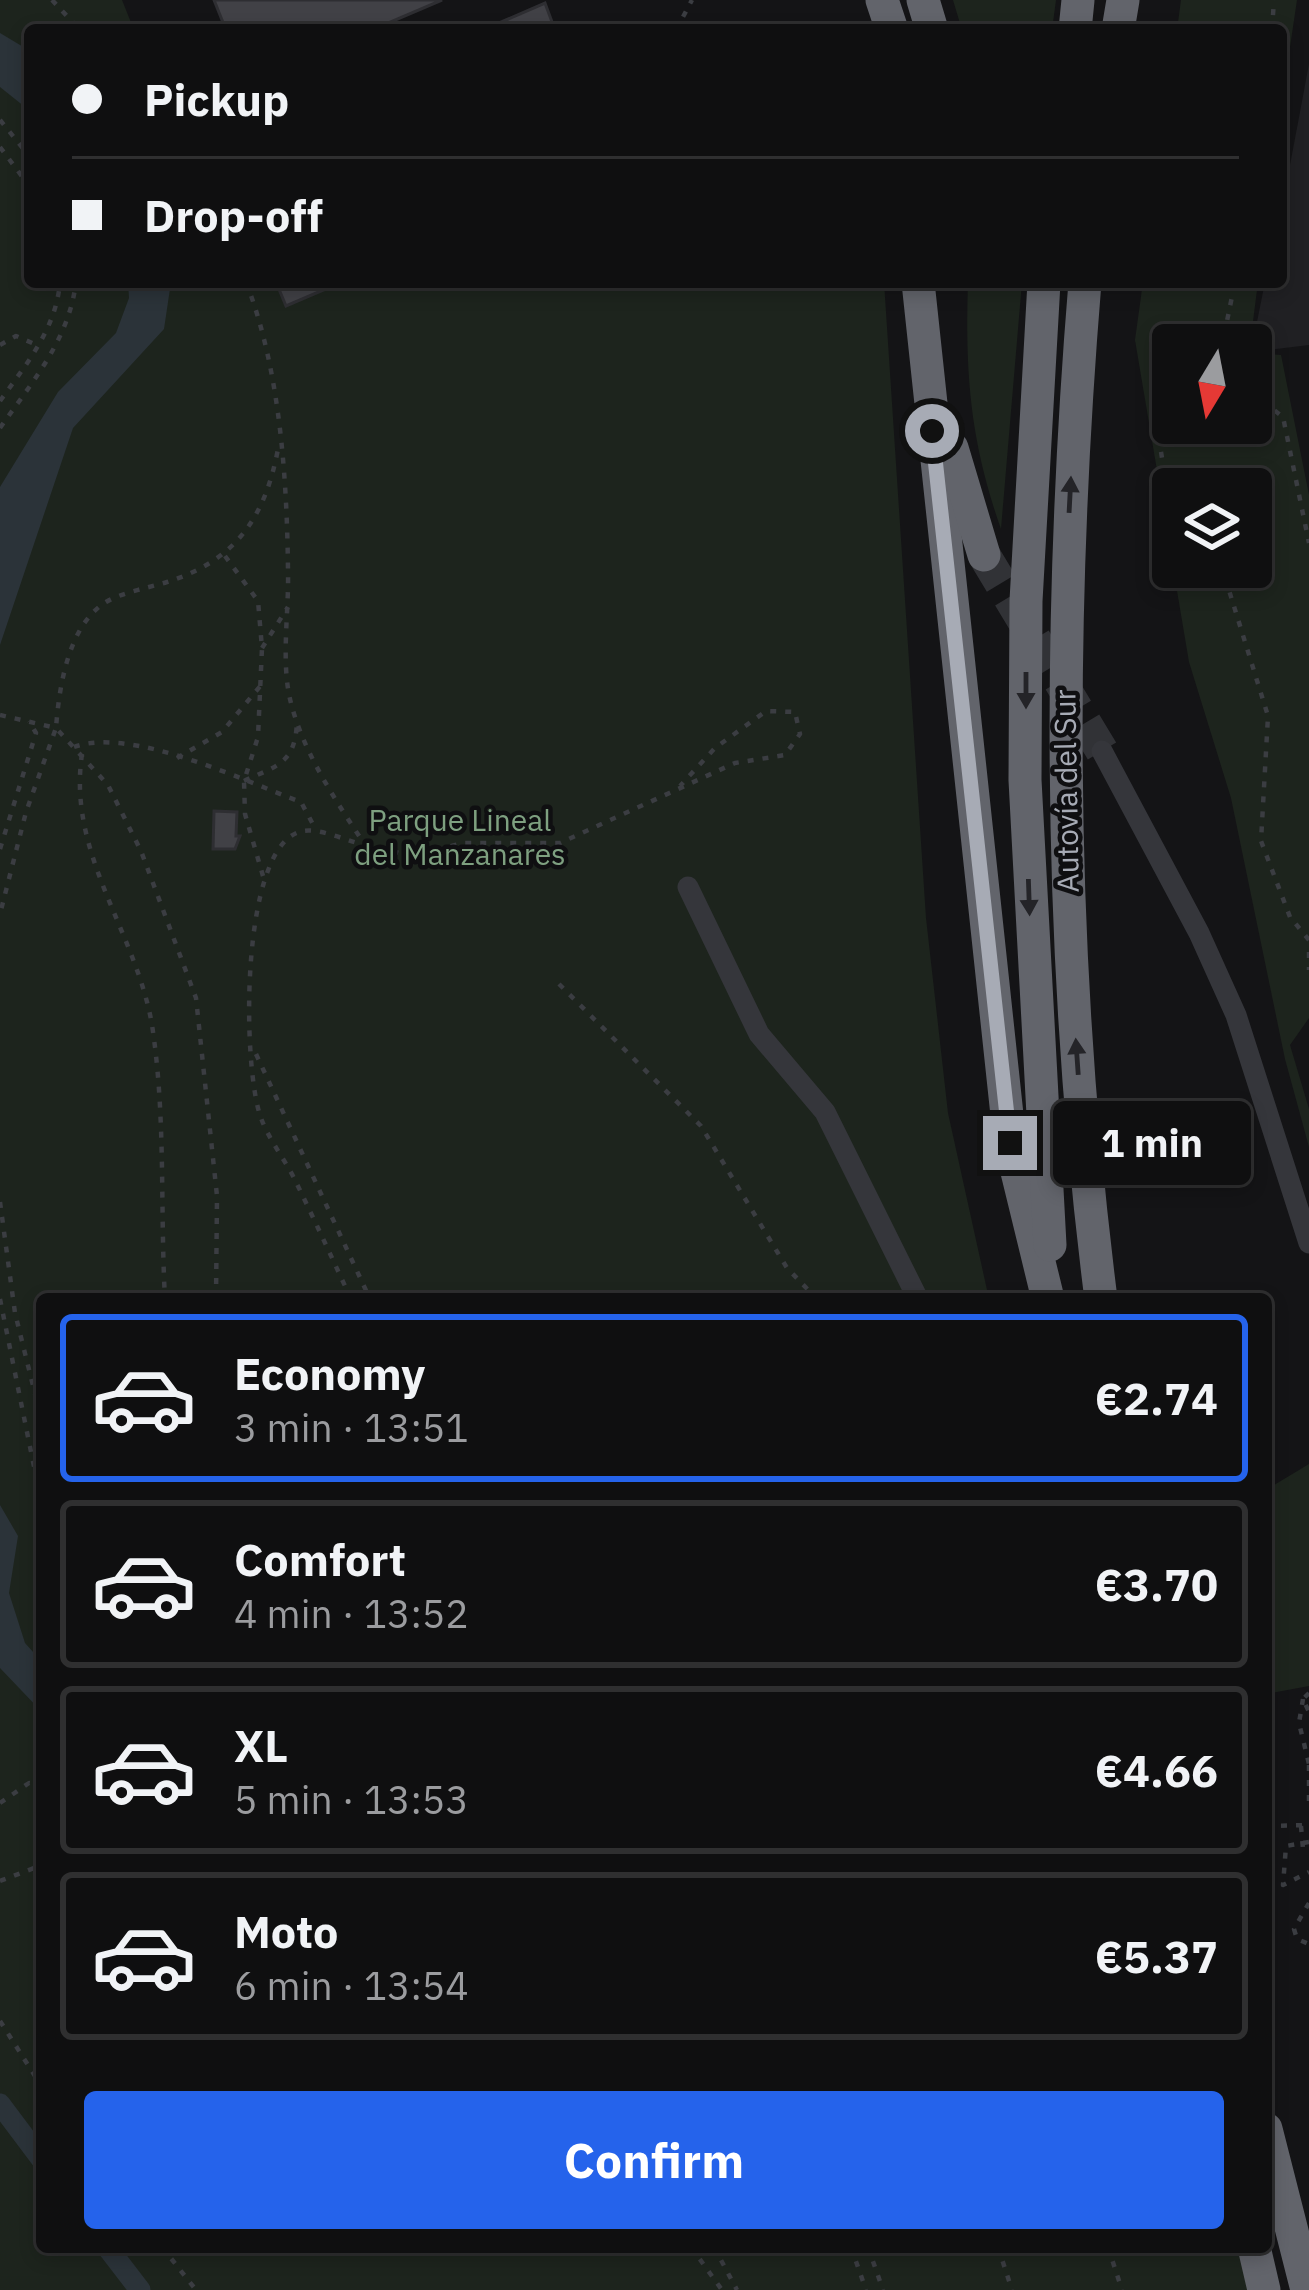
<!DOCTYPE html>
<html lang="en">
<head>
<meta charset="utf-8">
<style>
  body { margin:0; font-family:"IBM Plex Sans",sans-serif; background:#181819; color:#f1f3f6; height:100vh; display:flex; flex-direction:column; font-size:45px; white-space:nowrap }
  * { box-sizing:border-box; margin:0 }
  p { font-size:39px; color:#9b9c9f }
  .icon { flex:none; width:66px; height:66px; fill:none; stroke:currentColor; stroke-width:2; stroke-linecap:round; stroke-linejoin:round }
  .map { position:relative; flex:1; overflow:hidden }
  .drawer { position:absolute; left:36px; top:1293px; width:1236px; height:960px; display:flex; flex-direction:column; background:#0f0f10; border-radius:12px; box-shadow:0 6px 18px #0003,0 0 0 3px #2f2f30 }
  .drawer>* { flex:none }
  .top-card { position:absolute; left:24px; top:24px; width:1263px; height:264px; border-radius:12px; box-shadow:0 6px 18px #0003,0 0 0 3px #2f2f30; display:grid; align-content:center; height:264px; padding:0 48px; background:#0f0f10 }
  .needle { width:78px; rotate:190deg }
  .fabs { position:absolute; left:1152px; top:324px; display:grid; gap:24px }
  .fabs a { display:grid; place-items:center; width:120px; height:120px; border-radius:12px; background:#0f0f10; box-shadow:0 6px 18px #0003,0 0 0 3px #2f2f30; font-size:60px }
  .end { position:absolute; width:54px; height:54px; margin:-27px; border:15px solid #a7abb5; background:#111; box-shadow:0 0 0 6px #111 }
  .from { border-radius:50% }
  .bubble { position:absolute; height:84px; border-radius:12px; background:#0f0f10; box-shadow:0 6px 18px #0003,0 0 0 3px #2f2f30; font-size:39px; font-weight:800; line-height:84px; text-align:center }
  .top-card b { display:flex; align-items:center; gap:42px; height:114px; font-size:45px }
  .top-card b+b { border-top:3px solid #2f2f30 }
  .top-card i { width:30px; height:30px; background:#f1f3f6 }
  ul { padding:21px 0 0; list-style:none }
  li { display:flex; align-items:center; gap:36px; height:168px; margin:0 24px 18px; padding:0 24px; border:6px solid #2f2f30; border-radius:12px }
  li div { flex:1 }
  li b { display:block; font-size:45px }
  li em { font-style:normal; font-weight:800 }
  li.on { border-color:#2563eb }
  li>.icon { width:108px; height:108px; stroke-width:1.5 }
  .button { display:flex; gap:24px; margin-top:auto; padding:24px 48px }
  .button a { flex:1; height:138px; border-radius:12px; background:#2563eb; color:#fff; font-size:48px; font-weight:800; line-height:138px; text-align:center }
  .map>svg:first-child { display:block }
  .built { fill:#202023 }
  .green { fill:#1d241d }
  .water { fill:#2b3339 }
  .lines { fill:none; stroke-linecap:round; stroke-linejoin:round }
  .canal { stroke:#2b3339; stroke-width:21 }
  .building { fill:#414146; stroke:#2e2e32; stroke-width:3 }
  .highway-tunnel { stroke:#313236; stroke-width:33; stroke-dasharray:33 16; stroke-linecap:butt }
  .path { stroke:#3b3d42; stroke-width:4.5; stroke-dasharray:6 9; stroke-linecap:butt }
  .minor { stroke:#35363b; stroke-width:21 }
  .highway { stroke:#62646b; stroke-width:33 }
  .oneway { fill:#242428 }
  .route { stroke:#a7abb5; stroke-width:15 }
  .labels { text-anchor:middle; stroke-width:9; stroke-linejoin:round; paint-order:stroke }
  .street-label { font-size:30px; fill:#a7abb5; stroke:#0f0f11 }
  .park-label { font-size:30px; fill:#7ea080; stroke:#0f0f11 }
</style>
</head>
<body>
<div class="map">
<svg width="1309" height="2290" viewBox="0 0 1309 2290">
  <rect width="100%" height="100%" fill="#141416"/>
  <path class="built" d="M1309 64V345L1251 352 1265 282H1281V213Z"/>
  <g class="green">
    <path d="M0 0H122L134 30H30V282H884L926 918 948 1113 989 1299H42V2247H1244L1256 2290H0Z"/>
    <path d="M953 0H1056L1052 30H962Z"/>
    <path d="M1181 0H1297L1281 107V30H1177Z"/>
    <path d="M968 282H1022L1001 529C970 441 965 374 968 282Z"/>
    <path d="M1143 282H1258L1250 345H1173V423H1251V353L1281 355 1309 495V1018L1290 1045 1309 1109V1147L1285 1059 1231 798 1189 662 1173 567H1251V489H1173V565L1135 340Z"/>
    <path d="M1309 1464V1686L1266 1694V1490Z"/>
  </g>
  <g class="water">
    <path d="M0 33 30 51V111L0 87Z"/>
    <path d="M128 282H171L164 329 73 428 0 645V487L58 392 116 333 129 298Z"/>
    <path d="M0 1505 18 1536 9 1593 25 1643 42 1662V1712L0 1668Z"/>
  </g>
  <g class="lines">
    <g class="canal">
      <path d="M0 2104 42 2160"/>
      <path d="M107 2247 140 2290"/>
    </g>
  </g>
  <g class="building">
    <path d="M214 0H442L372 30H226Z"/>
    <path d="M545 3 555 30H483Z"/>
    <path d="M276 282H342L286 306Z"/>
    <path d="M214 811 237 812 236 836H240L235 849H213Z"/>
  </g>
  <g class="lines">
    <path class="highway-tunnel" d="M984 555 1102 751"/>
    <g class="path">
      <path d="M52 0 80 30"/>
      <path d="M676 30 692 0"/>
      <path d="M1272 30 1274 0"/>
      <path d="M0 120 30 157"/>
      <path d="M0 147 30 187"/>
      <path d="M246 282C280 369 287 478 288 571 289 611 281 660 290 699 302 751 336 801 365 845L412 856 463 843H560L735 763 785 755 800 734 795 712 766 711 715 748 680 786"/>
      <path d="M0 345 16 336 39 346"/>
      <path d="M1211 345 1227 321 1235 282"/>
      <path d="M1251 392 1283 417 1309 543"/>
      <path d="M1173 396 1157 427 1173 526"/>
      <path d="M0 401C27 363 56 329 60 282"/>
      <path d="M0 428C32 382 69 340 76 282"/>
      <path d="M225 556 258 601 262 648 258 737 244 781 245 814 263 876"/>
      <path d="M1214 567 1228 587 1268 716 1261 841 1290 917 1309 940"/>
      <path d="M262 648 288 607"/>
      <path d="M0 715 56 728 26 812 0 914"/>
      <path d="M74 747C131 726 244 781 301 802L316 830"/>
      <path d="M82 754C67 854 136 931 152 1025 166 1116 160 1208 165 1299"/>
      <path d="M177 758 222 732 262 684"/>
      <path d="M244 781C278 765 295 764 297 722"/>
      <path d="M0 849 36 733 29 721"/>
      <path d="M1309 952V970"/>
      <path d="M559 984 701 1126 787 1268 817 1299"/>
      <path d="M256 1054 370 1299"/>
      <path d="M0 1202 15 1313 42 1422"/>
      <path d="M0 1299 42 1506"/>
      <path d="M216 1299 217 1196 196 998 141 851 108 785 56 728C59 688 68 625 106 602 123 592 148 588 167 582 235 561 265 518 278 449"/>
      <path d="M351 1299C333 1260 315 1221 296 1182 286 1161 269 1140 261 1118 242 1067 240 851 299 832 316 826 344 840 361 844"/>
      <path d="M1309 1693 1303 1699 1309 1712"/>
      <path d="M1303 1699 1299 1723 1309 1764"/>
      <path d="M1309 1765V1804"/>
      <path d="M0 1803 29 1783 42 1785"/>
      <path d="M1266 1826 1309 1825"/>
      <path d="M1301 1826 1303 1849 1309 1851"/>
      <path d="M1309 1842 1286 1846 1283 1885 1309 1872"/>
      <path d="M0 1881 42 1865"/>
      <path d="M1309 1903 1294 1929 1297 1939 1309 1944"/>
      <path d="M0 2021 42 2087"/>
      <path d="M162 2247 196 2290"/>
      <path d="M691 2247 722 2290"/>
      <path d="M714 2247 737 2290"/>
      <path d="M851 2247 866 2290"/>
      <path d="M868 2247 883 2290"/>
      <path d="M998 2247 1012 2290"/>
      <path d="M1108 2247 1122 2290"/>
    </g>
    <g class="minor">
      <path d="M1102 751 1199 933 1236 1015 1309 1243"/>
      <path d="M688 887 759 1034 825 1112 918 1299"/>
    </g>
    <g class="highway">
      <path d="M882 0 892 30"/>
      <path d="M923 0 932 30"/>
      <path d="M1075 30 1078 0"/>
      <path d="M1118 30 1123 0"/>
      <path d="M918 282 1010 1143 1048 1299"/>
      <path d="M1044 282 1026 601 1025 780 1050 1245"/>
      <path d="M1085 282C1057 621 1058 961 1101 1299"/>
      <path d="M952 448 984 555"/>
      <path d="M1266 2129 1307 2290"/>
      <path d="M1254 2247 1264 2290"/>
    </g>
  </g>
  <defs><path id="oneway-solid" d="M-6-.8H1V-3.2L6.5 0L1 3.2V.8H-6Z" transform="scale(3)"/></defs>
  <g class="oneway">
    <use href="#oneway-solid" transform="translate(1070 495) rotate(-87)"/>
    <use href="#oneway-solid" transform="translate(1026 690) rotate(90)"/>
    <use href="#oneway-solid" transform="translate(1029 897) rotate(88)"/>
    <use href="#oneway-solid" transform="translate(1077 1057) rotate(-94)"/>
  </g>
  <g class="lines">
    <path class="route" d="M932 431 1010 1143"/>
  </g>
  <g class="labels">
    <g class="street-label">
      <text transform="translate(1067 791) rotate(-91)" y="10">Autovía del Sur</text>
    </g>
    <g class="park-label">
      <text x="460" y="831">Parque Lineal<tspan x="460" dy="34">del Manzanares</tspan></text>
    </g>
  </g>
</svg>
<div class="fabs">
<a><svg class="needle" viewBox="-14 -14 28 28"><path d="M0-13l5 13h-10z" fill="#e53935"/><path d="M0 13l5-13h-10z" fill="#9b9c9f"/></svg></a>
<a><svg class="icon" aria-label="layers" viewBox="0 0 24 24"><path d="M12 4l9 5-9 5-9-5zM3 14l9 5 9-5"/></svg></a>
</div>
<i class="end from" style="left:932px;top:431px"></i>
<i class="end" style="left:1010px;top:1143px"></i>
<div class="bubble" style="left:1053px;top:1101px;width:198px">1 min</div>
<div class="top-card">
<b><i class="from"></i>Pickup</b>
<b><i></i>Drop-off</b>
</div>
<section class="drawer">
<ul>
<li class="on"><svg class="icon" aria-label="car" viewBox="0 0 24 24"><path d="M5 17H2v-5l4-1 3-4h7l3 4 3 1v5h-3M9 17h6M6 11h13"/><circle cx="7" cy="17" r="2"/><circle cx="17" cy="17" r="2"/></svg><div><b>Economy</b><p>3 min · 13:51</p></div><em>€2.74</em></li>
<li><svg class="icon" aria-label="car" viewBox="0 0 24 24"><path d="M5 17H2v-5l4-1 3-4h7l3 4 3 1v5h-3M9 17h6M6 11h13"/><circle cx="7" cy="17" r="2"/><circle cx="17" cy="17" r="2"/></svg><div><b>Comfort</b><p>4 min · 13:52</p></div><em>€3.70</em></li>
<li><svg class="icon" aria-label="car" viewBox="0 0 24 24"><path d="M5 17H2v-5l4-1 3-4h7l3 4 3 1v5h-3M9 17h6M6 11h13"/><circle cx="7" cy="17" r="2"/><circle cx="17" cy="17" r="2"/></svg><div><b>XL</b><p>5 min · 13:53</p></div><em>€4.66</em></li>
<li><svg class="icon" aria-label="car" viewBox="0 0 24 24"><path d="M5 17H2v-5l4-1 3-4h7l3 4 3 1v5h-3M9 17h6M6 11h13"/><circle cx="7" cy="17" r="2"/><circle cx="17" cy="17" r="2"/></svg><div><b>Moto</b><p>6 min · 13:54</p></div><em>€5.37</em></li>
</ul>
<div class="button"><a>Confirm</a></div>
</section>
</div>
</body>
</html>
